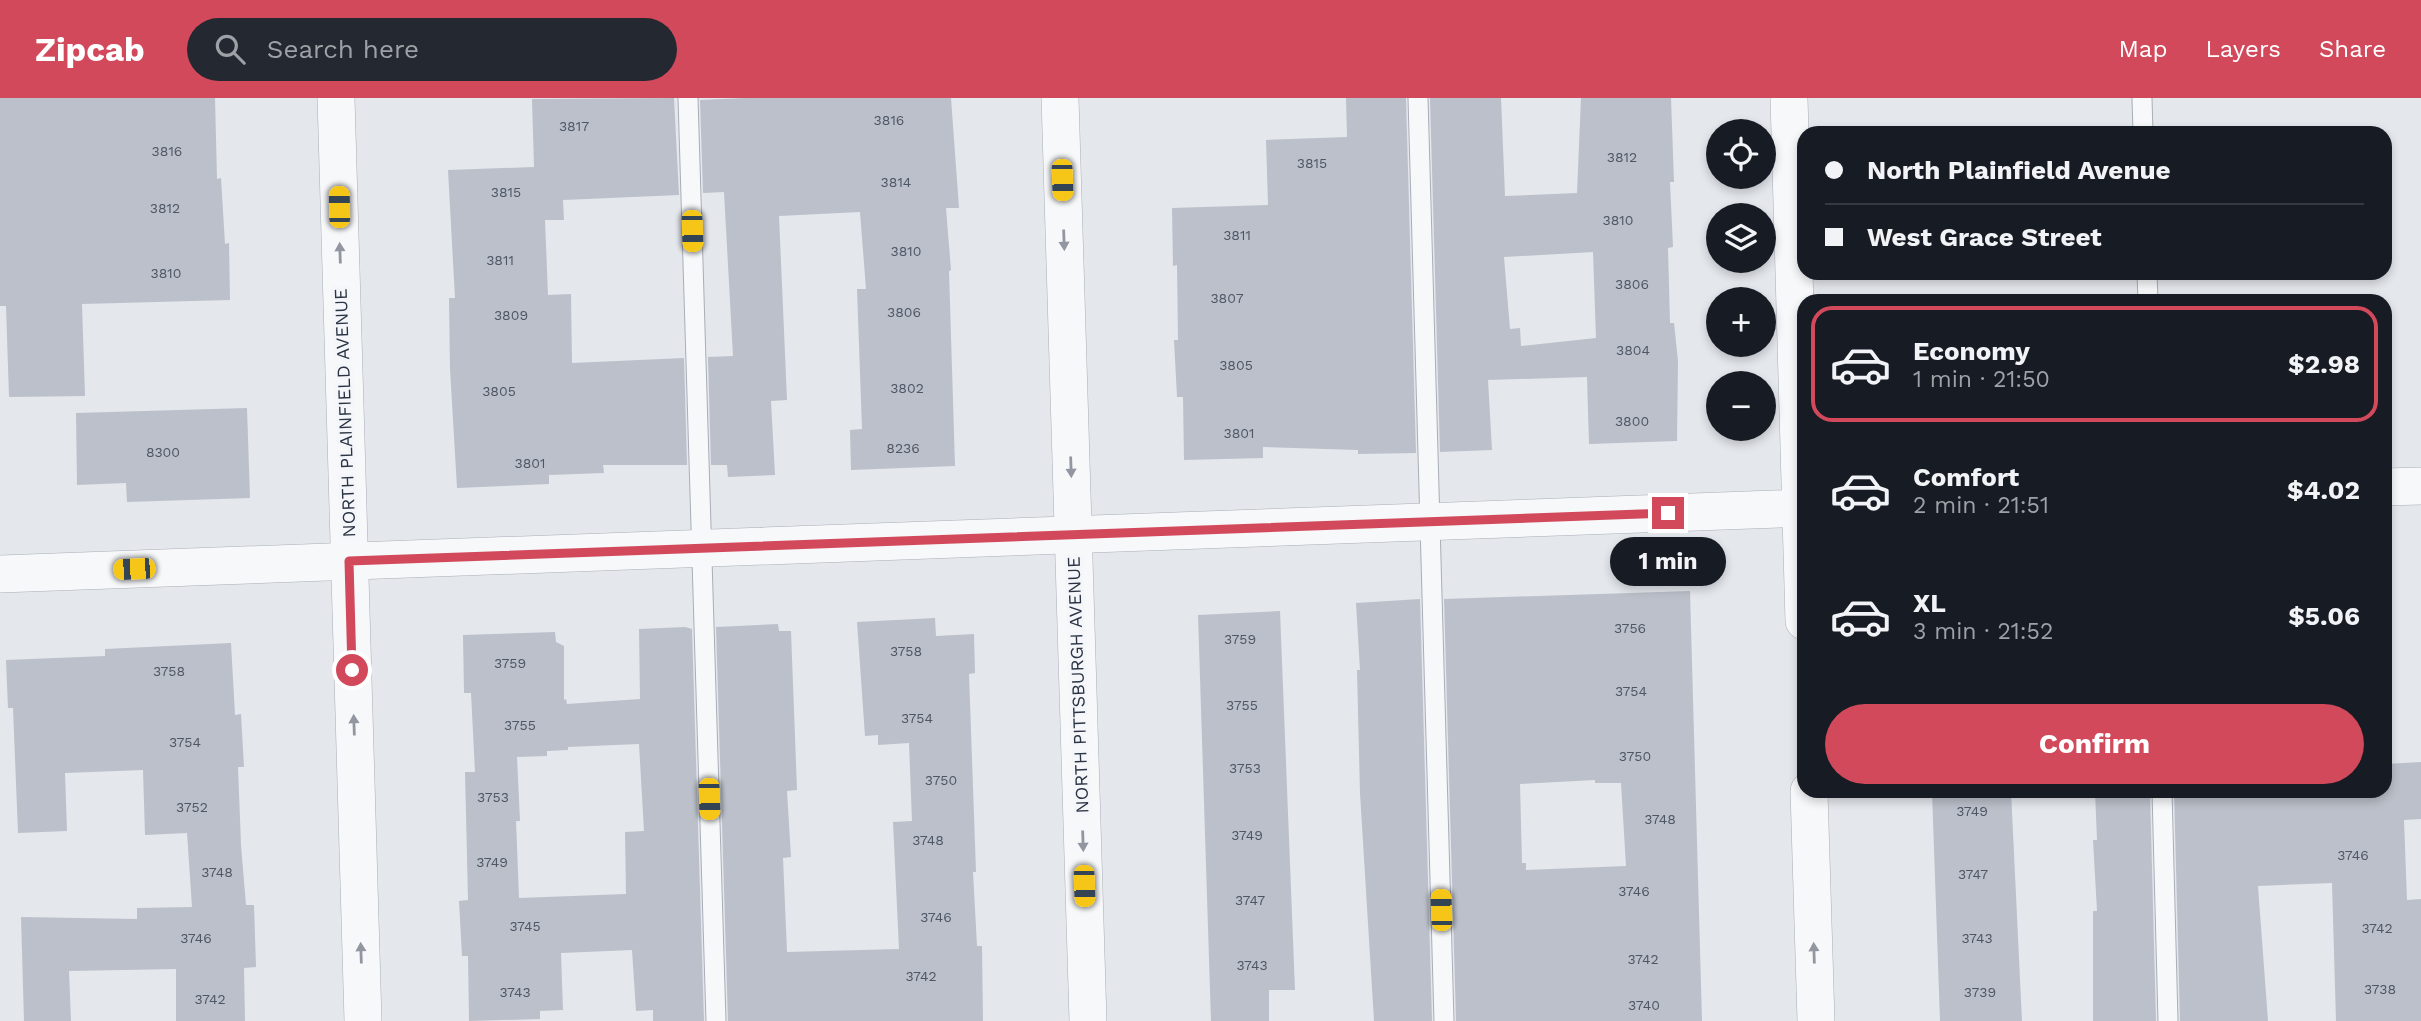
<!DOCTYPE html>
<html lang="en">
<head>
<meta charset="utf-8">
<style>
  body { margin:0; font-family:"Work Sans",sans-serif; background:#242831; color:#f1f3f6; height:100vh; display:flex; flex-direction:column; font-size:26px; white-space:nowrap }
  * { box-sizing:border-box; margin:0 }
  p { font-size:23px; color:#9ea1a6 }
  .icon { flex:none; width:38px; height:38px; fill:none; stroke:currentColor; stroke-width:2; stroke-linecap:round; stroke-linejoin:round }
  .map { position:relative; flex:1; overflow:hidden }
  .details { position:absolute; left:1797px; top:196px; width:595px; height:504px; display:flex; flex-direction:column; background:#171b24; border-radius:21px; box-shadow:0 4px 10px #0003 }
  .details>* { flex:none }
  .guide { position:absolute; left:1797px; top:28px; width:595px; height:154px; border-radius:21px; box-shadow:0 4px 10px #0003; display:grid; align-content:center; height:154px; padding:0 28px; background:#171b24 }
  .buttons { position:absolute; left:1706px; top:21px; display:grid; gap:14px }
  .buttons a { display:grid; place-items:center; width:70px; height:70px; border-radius:50%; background:#171b24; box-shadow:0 4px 10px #0003; font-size:35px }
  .end { position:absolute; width:32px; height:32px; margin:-16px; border:9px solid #d1495b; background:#fff; box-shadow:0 0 0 4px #fff }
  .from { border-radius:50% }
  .bubble { position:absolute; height:49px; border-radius:24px; background:#171b24; box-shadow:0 4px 10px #0003; font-size:23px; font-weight:700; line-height:49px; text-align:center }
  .car { position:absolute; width:21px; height:42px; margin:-21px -10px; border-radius:9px; box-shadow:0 0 5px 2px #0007; background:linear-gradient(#f5c518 24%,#345 0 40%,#f5c518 0 76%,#345 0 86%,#f5c518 0) }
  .guide b { display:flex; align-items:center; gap:24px; height:66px; font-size:26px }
  .guide b+b { border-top:2px solid #363941 }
  .guide i { width:18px; height:18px; background:#f1f3f6 }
  ul { padding:12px 0 0; list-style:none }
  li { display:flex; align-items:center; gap:21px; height:116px; margin:0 14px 10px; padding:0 14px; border:4px solid transparent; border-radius:21px }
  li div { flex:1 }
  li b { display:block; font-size:26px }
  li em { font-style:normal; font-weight:700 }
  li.active { border-color:#d1495b }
  li>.icon { width:63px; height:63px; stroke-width:1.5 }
  .button { display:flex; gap:14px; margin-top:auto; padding:14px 28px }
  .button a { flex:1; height:80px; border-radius:42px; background:#d1495b; color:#fff; font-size:28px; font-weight:700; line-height:80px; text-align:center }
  header { display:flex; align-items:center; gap:42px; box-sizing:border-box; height:98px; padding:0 35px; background:#d1495b; color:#fff }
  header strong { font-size:33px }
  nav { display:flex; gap:38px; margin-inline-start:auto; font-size:24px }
  .search { width:490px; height:63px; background:#242831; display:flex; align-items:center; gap:18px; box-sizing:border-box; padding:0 24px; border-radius:38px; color:#9ea1a6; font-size:26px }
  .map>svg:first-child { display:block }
  .building { fill:#bbc0ca; fill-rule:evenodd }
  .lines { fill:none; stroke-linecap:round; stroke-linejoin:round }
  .service-casing { stroke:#a9aeb7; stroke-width:21 }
  .minor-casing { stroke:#a9aeb7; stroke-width:38 }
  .service { stroke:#f7f8fa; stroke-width:19 }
  .minor { stroke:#f7f8fa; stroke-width:37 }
  .oneway { fill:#9196a0 }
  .route { stroke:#d1495b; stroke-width:9 }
  .labels { text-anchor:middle; stroke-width:7; stroke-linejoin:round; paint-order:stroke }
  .number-label { font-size:14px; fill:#4f5766 }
  .street-label { font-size:18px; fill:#2b3445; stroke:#f4f6f9 }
</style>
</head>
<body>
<header>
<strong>Zipcab</strong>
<div class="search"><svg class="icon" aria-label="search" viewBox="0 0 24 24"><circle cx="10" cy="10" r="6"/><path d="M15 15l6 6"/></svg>Search here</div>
<nav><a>Map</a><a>Layers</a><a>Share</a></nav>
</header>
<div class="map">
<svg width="2421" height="923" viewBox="0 0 2421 923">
  <rect width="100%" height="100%" fill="#e4e7ec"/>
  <g class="building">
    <path d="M0 0H215L217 81 221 80 225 146 229 145 230 202 82 206 85 298 9 299 6 208H0Z"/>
    <path d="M674 0 679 97 563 102 564 122H545L548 197 571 196 572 265 684 260 687 367H603L604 375 549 377V386L457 390 450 271 449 200H455L448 72 534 69 532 1Z"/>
    <path d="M745 0H951L959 110H946L951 172 949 173 955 368 851 372 850 332 862 331 857 191H866L860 114 779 118 787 302 771 303 775 377 728 379 727 367H711L708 259 733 258 724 94 703 95 700 2Z"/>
    <path d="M1346 0H1406L1416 355 1358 356V352L1263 349V360L1184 362 1183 299H1177L1174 242H1178L1177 167 1173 168 1172 110 1268 107 1266 42 1347 39Z"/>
    <path d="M1430 0H1501L1505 98 1577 95 1581 0H1671L1674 84H1670L1673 149 1668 150 1670 225H1674L1678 263 1677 343 1589 346 1587 279 1488 282 1492 352 1440 354ZM1593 154 1596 240 1521 248 1520 230 1510 231 1504 159Z"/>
    <path d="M247 310 250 400 127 404 126 385 77 387 76 315Z"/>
    <path d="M1690 493 1702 923H1456L1444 501ZM1595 682V685H1621L1626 768 1526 772V765H1522L1520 686Z"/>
    <path d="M1420 501 1432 923H1374L1360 695 1357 572H1360L1356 505Z"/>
    <path d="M1280 513 1295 892H1269V923H1211L1198 517Z"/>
    <path d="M935 520 936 538 974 536 975 575 969 576 976 774H973L977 848H982L983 923H728L716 529 778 526 779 533H791L797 692 787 693 791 759 783 760 787 854 899 851 893 724 912 723 909 645 878 647V637L865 638 857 524Z"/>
    <path d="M685 529 692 531 704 923H653V912L636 913 632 852 561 855 563 912 540 913V921L469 923 468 858H462L459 803 468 802 465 674H475L471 595H464L463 537 555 534 556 544 564 548V602L566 601 567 606 640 601 639 531ZM639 646 644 733 625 734 626 796 519 800 516 723H520L517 659 547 658V653L568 652V649Z"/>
    <path d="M231 545 235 617 241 616 244 669H238L241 747 246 807H254L256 869 244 870 245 923H176V871L69 873 71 923H24L21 819 137 821V810L192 809 187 735 145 737 143 672 65 675 67 733 18 735 13 610H8L6 562 105 558V551Z"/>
    <path d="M2421 664V721L2404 722 2407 802 2421 801V923H2336L2332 785 2258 788 2268 923H2180L2174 693H2385V666Z"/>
    <path d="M1932 693H2011L2022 923H1940Z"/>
    <path d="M2095 693H2150L2156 923H2093V813H2097L2093 742H2097Z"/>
  </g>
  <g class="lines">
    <defs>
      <g id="service">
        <path d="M688 0 716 923"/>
        <path d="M1418 0 1444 923"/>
        <path d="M2142 0 2143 35"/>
        <path d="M2147 175 2148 203"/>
        <path d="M2162 693 2168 923"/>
      </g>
      <g id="minor">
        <path d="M336 0 363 923"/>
        <path d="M1060 0 1088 923"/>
        <path d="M1789 0 1804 523"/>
        <path d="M2385 389 2421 388"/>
        <path d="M0 476 1804 410"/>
        <path d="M1809 693 1816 923"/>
      </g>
    </defs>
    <use href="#service" class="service-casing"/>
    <use href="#minor" class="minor-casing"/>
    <use href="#service" class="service"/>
    <use href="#minor" class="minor"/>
  </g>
  <defs><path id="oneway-solid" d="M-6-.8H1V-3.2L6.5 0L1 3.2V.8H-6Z" transform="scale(1.75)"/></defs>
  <g class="oneway">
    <use href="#oneway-solid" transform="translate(1064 142) rotate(88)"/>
    <use href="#oneway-solid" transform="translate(340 155) rotate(-92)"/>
    <use href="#oneway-solid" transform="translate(1071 369) rotate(88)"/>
    <use href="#oneway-solid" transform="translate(354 627) rotate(-92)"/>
    <use href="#oneway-solid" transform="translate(1083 743) rotate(88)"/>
    <use href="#oneway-solid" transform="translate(361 855) rotate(-92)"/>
    <use href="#oneway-solid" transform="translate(1814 855) rotate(-92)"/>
  </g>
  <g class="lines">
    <path class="route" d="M352 572 349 463 1668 415"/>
  </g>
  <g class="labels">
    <g class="number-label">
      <text x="889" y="27">3816</text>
      <text x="574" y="33">3817</text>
      <text x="167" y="58">3816</text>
      <text x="1622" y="64">3812</text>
      <text x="1312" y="70">3815</text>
      <text x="896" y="89">3814</text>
      <text x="506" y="99">3815</text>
      <text x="165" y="115">3812</text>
      <text x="1618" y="127">3810</text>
      <text x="1237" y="142">3811</text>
      <text x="906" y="158">3810</text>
      <text x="500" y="167">3811</text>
      <text x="166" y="180">3810</text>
      <text x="1632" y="191">3806</text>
      <text x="1227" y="205">3807</text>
      <text x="904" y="219">3806</text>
      <text x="511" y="222">3809</text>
      <text x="1633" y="257">3804</text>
      <text x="1236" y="272">3805</text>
      <text x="907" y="295">3802</text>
      <text x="499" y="298">3805</text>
      <text x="1632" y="328">3800</text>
      <text x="1239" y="340">3801</text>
      <text x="903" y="355">8236</text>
      <text x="163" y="359">8300</text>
      <text x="530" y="370">3801</text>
      <text x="1630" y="535">3756</text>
      <text x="1240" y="546">3759</text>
      <text x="906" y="558">3758</text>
      <text x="510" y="570">3759</text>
      <text x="169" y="578">3758</text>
      <text x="1631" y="598">3754</text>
      <text x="1242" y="612">3755</text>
      <text x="917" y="625">3754</text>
      <text x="520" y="632">3755</text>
      <text x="185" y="649">3754</text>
      <text x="1635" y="663">3750</text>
      <text x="1245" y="675">3753</text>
      <text x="941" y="687">3750</text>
      <text x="493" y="704">3753</text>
      <text x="192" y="714">3752</text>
      <text x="1972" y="718">3749</text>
      <text x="1660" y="726">3748</text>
      <text x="1247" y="742">3749</text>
      <text x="928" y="747">3748</text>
      <text x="2353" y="762">3746</text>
      <text x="492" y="769">3749</text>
      <text x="217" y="779">3748</text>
      <text x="1973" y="781">3747</text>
      <text x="1634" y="798">3746</text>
      <text x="1250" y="807">3747</text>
      <text x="936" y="824">3746</text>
      <text x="525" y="833">3745</text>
      <text x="2377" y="835">3742</text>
      <text x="196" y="845">3746</text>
      <text x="1977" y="845">3743</text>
      <text x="1643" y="866">3742</text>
      <text x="1252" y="872">3743</text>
      <text x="921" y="883">3742</text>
      <text x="2380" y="896">3738</text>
      <text x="515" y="899">3743</text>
      <text x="1980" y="899">3739</text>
      <text x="210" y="906">3742</text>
      <text x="1644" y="912">3740</text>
    </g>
    <g class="street-label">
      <text transform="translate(345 315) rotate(-92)" y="6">NORTH PLAINFIELD AVENUE</text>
      <text transform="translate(1078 587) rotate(-92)" y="6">NORTH PITTSBURGH AVENUE</text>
    </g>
  </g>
</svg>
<div class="buttons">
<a><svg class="icon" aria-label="locate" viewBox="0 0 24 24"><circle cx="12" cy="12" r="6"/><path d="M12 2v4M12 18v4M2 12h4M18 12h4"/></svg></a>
<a><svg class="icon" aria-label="layers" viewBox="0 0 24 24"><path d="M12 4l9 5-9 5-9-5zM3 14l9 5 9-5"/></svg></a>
<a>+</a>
<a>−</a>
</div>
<i class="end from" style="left:352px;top:572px"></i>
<i class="end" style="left:1668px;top:415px"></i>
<div class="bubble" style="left:1610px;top:439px;width:116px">1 min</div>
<i class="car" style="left:1062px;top:82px;rotate:178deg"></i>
<i class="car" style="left:339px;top:109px;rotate:359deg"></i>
<i class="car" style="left:692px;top:133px;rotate:178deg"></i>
<i class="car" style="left:134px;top:471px;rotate:268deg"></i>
<i class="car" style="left:709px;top:701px;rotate:178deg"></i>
<i class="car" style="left:1084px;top:788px;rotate:178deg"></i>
<i class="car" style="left:1441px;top:812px;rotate:358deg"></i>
<div class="guide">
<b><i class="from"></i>North Plainfield Avenue</b>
<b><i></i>West Grace Street</b>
</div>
<section class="details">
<ul>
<li class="active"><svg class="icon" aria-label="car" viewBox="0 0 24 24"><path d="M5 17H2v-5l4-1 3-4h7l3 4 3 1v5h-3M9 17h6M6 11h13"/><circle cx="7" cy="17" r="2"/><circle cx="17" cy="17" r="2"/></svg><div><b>Economy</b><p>1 min · 21:50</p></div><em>$2.98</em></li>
<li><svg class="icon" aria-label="car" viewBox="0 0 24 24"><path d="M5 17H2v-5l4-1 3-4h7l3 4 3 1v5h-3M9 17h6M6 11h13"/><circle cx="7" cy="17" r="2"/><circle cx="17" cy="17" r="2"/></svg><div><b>Comfort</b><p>2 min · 21:51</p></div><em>$4.02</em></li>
<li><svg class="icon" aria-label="car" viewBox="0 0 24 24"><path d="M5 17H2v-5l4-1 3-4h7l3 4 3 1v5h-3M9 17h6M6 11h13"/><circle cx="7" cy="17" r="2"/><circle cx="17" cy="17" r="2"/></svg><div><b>XL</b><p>3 min · 21:52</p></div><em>$5.06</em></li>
</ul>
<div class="button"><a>Confirm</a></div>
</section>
</div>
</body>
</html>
